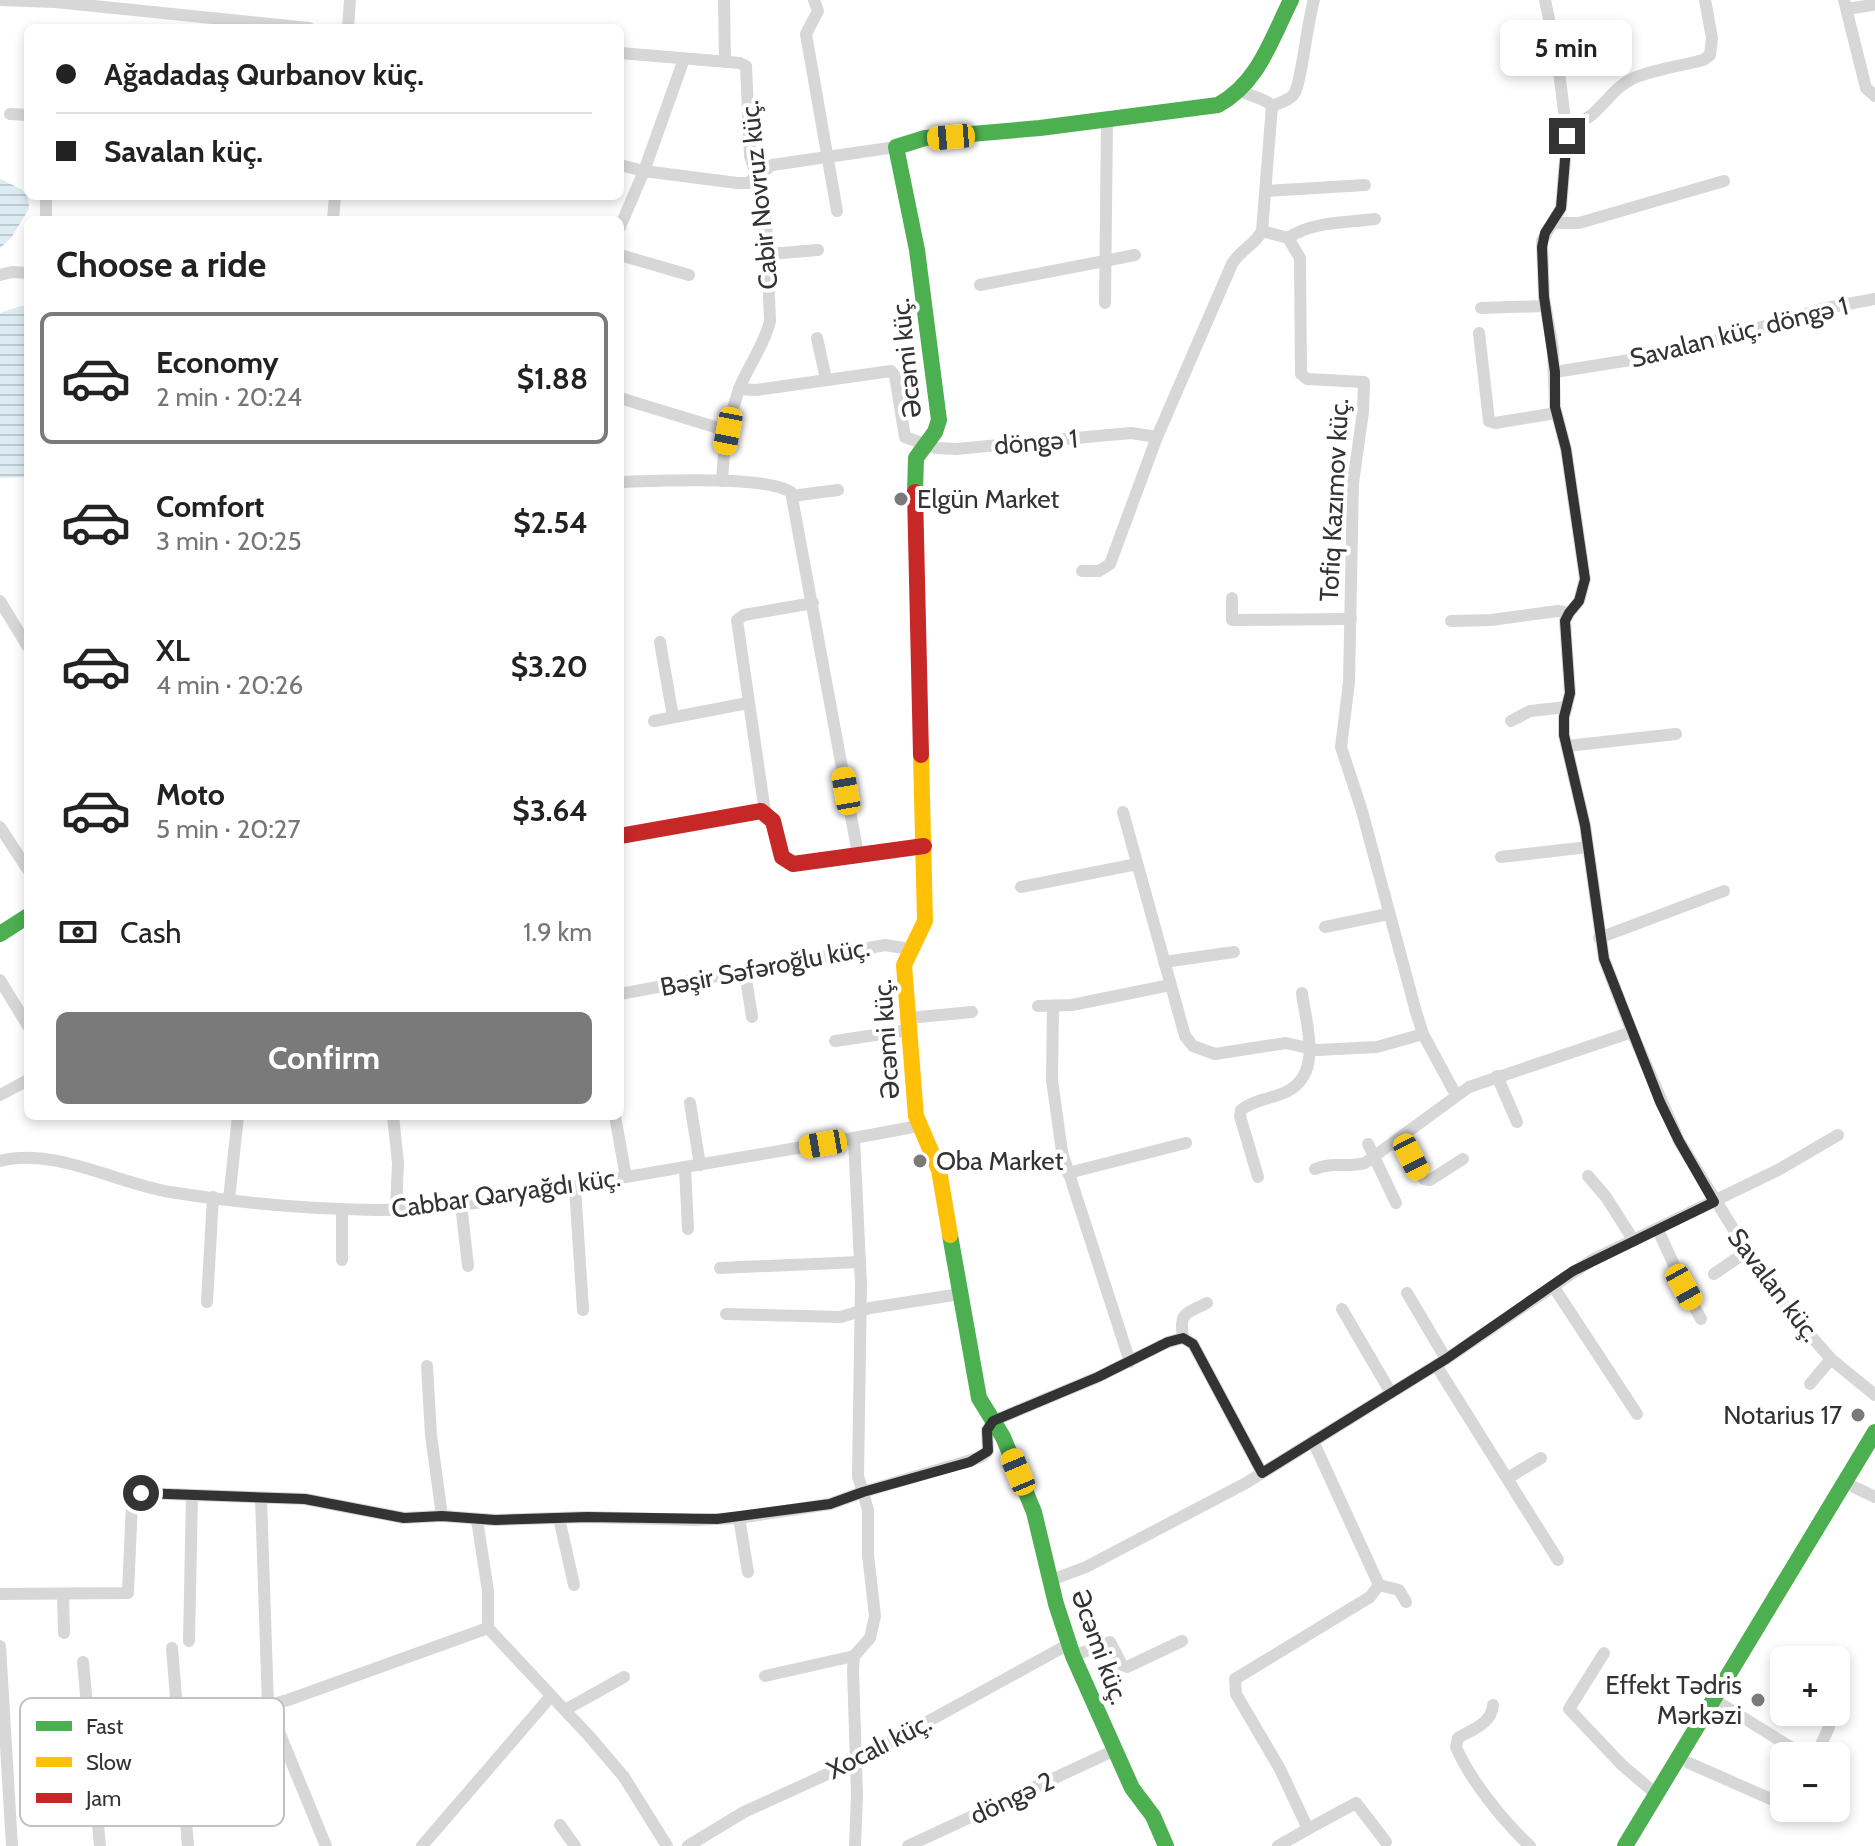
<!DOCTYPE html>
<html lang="en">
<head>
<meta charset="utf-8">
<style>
  body { margin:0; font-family:Cabin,sans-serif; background:#f6f6f6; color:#222; height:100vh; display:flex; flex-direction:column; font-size:30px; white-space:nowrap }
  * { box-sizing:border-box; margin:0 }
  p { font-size:26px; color:#767676 }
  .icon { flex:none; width:44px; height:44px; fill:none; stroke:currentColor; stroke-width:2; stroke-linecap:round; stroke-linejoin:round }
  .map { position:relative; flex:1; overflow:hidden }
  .side { position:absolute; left:24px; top:216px; width:600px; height:904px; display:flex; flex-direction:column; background:#fff; border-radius:12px; box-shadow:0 4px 12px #0003 }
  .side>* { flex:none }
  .guide { position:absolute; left:24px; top:24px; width:600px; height:176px; border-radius:12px; box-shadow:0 4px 12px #0003; display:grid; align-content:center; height:176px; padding:0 32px; background:#fff }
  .buttons { position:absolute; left:1770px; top:1646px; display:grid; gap:16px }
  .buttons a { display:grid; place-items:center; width:80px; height:80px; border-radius:12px; background:#fff; box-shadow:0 4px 12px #0003; font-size:40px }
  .end { position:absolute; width:36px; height:36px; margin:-18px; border:10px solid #333; background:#fff; box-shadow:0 0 0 4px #fff }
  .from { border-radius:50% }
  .bubble { position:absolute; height:56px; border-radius:12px; background:#fff; box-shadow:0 4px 12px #0003; font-size:26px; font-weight:700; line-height:56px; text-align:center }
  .car { position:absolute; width:24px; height:48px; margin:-24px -12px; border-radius:10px; box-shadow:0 0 6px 2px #0007; background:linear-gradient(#f5c518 24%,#345 0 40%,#f5c518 0 76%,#345 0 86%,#f5c518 0) }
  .guide b { display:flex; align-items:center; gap:28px; height:76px; font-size:30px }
  .guide b+b { border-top:2px solid #e0e0e0 }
  .guide i { width:20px; height:20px; background:#222 }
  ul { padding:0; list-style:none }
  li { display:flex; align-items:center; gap:24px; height:132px; margin:0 16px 12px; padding:0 16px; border:4px solid transparent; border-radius:12px }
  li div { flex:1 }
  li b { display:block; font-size:30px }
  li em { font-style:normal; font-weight:700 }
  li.active { border-color:#7a7a7a }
  li>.icon { width:72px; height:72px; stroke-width:1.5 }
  h2 { padding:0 32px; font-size:36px; line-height:96px }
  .pay { display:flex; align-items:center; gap:20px; height:88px; padding:0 32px; font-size:30px }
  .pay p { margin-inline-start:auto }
  .primary-button { display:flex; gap:16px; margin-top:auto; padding:16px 32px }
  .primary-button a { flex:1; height:92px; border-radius:12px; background:#7a7a7a; color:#fff; font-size:32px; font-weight:700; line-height:92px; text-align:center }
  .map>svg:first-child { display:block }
  .water { fill:url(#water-rules) }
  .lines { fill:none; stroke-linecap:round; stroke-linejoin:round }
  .street { stroke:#d7d7d7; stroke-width:12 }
  .fast { stroke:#4caf50; stroke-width:16 }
  .slow { stroke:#ffc107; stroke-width:16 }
  .jam { stroke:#c62828; stroke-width:16 }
  .route { stroke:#333; stroke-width:10 }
  .poi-dot { fill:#7a7a7a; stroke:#fff; stroke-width:3 }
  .labels { text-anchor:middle; stroke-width:8; stroke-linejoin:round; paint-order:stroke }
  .street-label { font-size:26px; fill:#333; stroke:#fff }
  .poi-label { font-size:26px; fill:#333; stroke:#fff; text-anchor:start }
  .key { fill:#fff; stroke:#c2c2c2; stroke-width:2 }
  .key-label { font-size:22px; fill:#333 }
</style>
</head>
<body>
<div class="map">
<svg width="1875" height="1846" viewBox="0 0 1875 1846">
  <defs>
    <pattern id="water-rules" width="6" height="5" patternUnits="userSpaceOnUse" patternTransform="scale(2)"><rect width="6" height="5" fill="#ddebf3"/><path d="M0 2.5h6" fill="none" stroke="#becad1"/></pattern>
  </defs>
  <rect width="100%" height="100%" fill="#fff"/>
  <g class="water">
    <path d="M0 179 21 189 28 197 29 209 11 238 0 248Z"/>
    <path d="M21 306H28V477L0 478V313Z"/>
  </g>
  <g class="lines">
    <g class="street">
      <path d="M0 0 55 2 309 28"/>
      <path d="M724 0 725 62"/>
      <path d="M814 0 818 11 806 34 837 211"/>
      <path d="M1545 0 1558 63 1567 136 1561 208 1542 241 1544 297 1553 349 1555 407 1566 449 1585 579 1579 601 1569 613 1565 621 1570 693 1564 717V735L1585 825 1604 959 1632 1032 1679 1141 1771 1290 1831 1359 1875 1395"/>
      <path d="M1844 0 1866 88 1875 96"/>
      <path d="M1847 9 1872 5"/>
      <path d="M348 28 350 0"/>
      <path d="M620 53 740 63 746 66 750 156 762 191 766 221 770 321C764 346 748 366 739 389 729 418 723 451 722 481"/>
      <path d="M1242 91C1252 97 1265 98 1272 106L1262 231 1288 238 1300 258 1301 374 1307 379 1364 382 1363 412 1353 483 1349 682 1341 747 1362 811 1416 1012 1423 1034 1456 1095"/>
      <path d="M1272 106C1279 103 1289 101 1294 94 1301 85 1308 18 1314 0"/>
      <path d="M10 114 28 115"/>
      <path d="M1567 126C1601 120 1606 90 1634 78 1655 69 1681 66 1703 60L1710 55 1712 38 1705 0"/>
      <path d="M620 165 644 171 737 183H748L772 165 896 147"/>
      <path d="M1267 191 1365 185"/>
      <path d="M46 196V220"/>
      <path d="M333 220 335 196"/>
      <path d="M1553 223H1579L1724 181"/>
      <path d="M620 227 644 171 684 59"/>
      <path d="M1288 238C1312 221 1346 223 1375 219"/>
      <path d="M769 254 818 250"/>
      <path d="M620 255 689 275"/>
      <path d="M0 275 12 272 28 273"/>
      <path d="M980 285 1135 255"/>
      <path d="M1105 303 1107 119"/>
      <path d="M1481 308 1545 306"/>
      <path d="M1479 333 1489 421 1495 423 1556 413"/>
      <path d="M817 338 826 379"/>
      <path d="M1555 372 1674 353 1826 308 1875 299"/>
      <path d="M739 389 756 390 891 371 895 376 905 437 936 448 956 449 1131 433 1157 437 1232 264C1240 250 1255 245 1262 231"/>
      <path d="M620 398 728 431"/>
      <path d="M620 482C654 481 765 475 791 492L858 854"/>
      <path d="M792 496 838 490"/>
      <path d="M1082 571H1099L1110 564 1157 437"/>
      <path d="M1232 598V620L1351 619"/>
      <path d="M0 601 28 647"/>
      <path d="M1451 621 1491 620 1558 611 1569 613"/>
      <path d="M660 642 673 717"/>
      <path d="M654 721 748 703"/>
      <path d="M1511 721 1530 711 1567 707"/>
      <path d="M1567 746 1676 734"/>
      <path d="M765 812 737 620 744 615 813 603"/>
      <path d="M1123 812 1185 1036 1193 1046 1215 1054 1286 1043 1317 1050 1377 1047 1423 1034"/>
      <path d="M0 827 28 870"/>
      <path d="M1501 857 1588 847"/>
      <path d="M1021 887 1137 864"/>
      <path d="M1325 927 1388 914"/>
      <path d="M1599 938 1724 891"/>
      <path d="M1164 962 1234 952"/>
      <path d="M745 972 752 1017"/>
      <path d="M0 980 28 1026"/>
      <path d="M620 994 885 945 910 949"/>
      <path d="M1038 1006 1072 1005 1170 985"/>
      <path d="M1053 1007 1052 1080 1062 1152 1130 1362"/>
      <path d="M908 1018 972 1012"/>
      <path d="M835 1041 909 1030"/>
      <path d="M1497 1076 1517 1122"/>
      <path d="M0 1095 28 1080"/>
      <path d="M690 1103 700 1165"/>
      <path d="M393 1116 398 1163 396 1209"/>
      <path d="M615 1116 626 1177"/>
      <path d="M854 1139 861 1284 858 1476 868 1510V1555L875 1616 870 1638 854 1656 853 1670 857 1795 855 1846"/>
      <path d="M1402 1139 1424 1179 1430 1180 1463 1159"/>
      <path d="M1368 1144 1396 1203"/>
      <path d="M0 1161C54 1147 116 1183 170 1192 237 1203 307 1209 375 1210 459 1211 544 1191 626 1177 724 1160 821 1145 918 1126"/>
      <path d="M685 1168 688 1229"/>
      <path d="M1315 1169C1335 1161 1347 1168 1365 1163L1469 1087 1632 1032"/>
      <path d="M1068 1173 1186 1143"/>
      <path d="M1588 1176 1606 1197 1634 1241"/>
      <path d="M1258 1177 1240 1116 1241 1110C1254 1099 1273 1099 1288 1091 1323 1072 1306 1024 1302 993"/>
      <path d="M575 1187 583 1310"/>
      <path d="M229 1199 238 1116"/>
      <path d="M461 1204 468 1266"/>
      <path d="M1658 1230 1684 1287 1701 1319"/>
      <path d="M342 1260V1209"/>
      <path d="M720 1268 860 1262"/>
      <path d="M1714 1274 1746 1252"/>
      <path d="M1553 1286 1637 1414"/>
      <path d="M1407 1293 1446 1359"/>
      <path d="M207 1302 213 1197"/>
      <path d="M1342 1309 1391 1393"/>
      <path d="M726 1314 841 1317 870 1308 960 1294"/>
      <path d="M1183 1338C1179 1312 1185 1314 1207 1303"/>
      <path d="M1436 1365 1558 1560"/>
      <path d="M427 1366 431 1435 442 1516"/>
      <path d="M1810 1384 1831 1359"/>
      <path d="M1508 1478 1541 1458"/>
      <path d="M1854 1487 1875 1497"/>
      <path d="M261 1498 268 1705 326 1846"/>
      <path d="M559 1518 574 1585"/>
      <path d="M739 1518 748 1572"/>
      <path d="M477 1520 488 1591V1628L589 1736 624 1777 667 1846"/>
      <path d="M1051 1580 1086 1567 1246 1483 1446 1359 1592 1260 1778 1170 1838 1135"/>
      <path d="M1379 1585 1399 1590 1406 1602"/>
      <path d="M0 1594 128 1593 132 1502 134 1496 141 1493 305 1499 404 1518 442 1516 495 1520 587 1517 695 1520 739 1518 830 1504 863 1492 981 1457 988 1451 987 1430 993 1421 1098 1377 1168 1342 1183 1338 1193 1344 1262 1473"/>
      <path d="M63 1594 64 1633"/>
      <path d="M189 1641 192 1495"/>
      <path d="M0 1646 12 1846"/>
      <path d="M172 1648 188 1846"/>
      <path d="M1604 1653 1569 1709 1622 1765 1656 1794"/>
      <path d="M1073 1656 1110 1642 1122 1665 1127 1667 1182 1641"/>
      <path d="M83 1662 100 1846"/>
      <path d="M765 1676 854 1656"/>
      <path d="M1493 1705C1492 1723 1473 1729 1458 1738L1456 1747C1470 1780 1504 1822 1530 1846"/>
      <path d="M1723 1705 1805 1756"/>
      <path d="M565 1710 624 1677"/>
      <path d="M177 1715 256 1708 288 1700 488 1628"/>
      <path d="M1816 1756 1829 1727"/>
      <path d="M1689 1763 1773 1800 1784 1801"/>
      <path d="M560 1825 575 1846"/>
      <path d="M1308 1829 1356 1803 1386 1842"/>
      <path d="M422 1846 551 1696"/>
      <path d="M688 1846 744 1812 856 1761 1069 1644"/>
      <path d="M908 1846 1115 1750"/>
      <path d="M1278 1846 1308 1829 1280 1769 1236 1694 1235 1679 1370 1597 1379 1585 1313 1441"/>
    </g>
    <g class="fast">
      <path d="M915 492 916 458 935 432 939 420 917 250 896 147 925 138 1040 128 1218 105C1259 82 1271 40 1291 0"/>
      <path d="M0 934 28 916"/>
      <path d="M950 1235 979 1398 1003 1437 1034 1512 1056 1604 1073 1656 1132 1788 1153 1816 1166 1846"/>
      <path d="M1625 1846 1875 1432"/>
    </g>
    <path class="slow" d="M921 755 925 921 904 965 916 1116 939 1170 950 1235"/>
    <g class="jam">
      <path d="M915 492 921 755"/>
      <path d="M620 836 761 811 773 821 782 857 793 864 924 846"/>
    </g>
  </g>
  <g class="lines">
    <path class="route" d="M141 1493 305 1499 404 1518 442 1516 495 1520 587 1517 717 1519 830 1504 863 1492 970 1462 988 1451 987 1430 993 1421 1098 1377 1168 1342 1183 1338 1193 1344 1262 1473 1446 1359 1573 1271 1714 1202 1679 1141 1660 1102 1604 959 1585 825 1564 735V717L1570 693 1565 621 1569 613 1579 601 1585 579 1566 449 1555 407V372L1544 297 1542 247 1545 233 1561 208 1567 136"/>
  </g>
  <g class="poi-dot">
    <circle cx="901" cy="499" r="8"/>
    <circle cx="920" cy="1161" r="8"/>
    <circle cx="1858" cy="1415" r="8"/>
    <circle cx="1758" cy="1700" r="8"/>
  </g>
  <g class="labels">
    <g class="street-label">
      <text transform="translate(759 195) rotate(-96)" y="9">Cabir Novruz küç.</text>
      <text transform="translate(1739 332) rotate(-14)" y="9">Savalan küç. döngə 1</text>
      <text transform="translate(906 358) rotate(-96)" y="9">Əcəmi küç.</text>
      <text transform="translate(1036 442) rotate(-5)" y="9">döngə 1</text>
      <text transform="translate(1334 500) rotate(-87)" y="9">Tofiq Kazımov küç.</text>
      <text transform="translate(765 967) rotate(-11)" y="9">Bəşir Səfəroğlu küç.</text>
      <text transform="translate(886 1039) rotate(-94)" y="9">Əcəmi küç.</text>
      <text transform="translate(506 1193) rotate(-8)" y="9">Cabbar Qaryağdı küç.</text>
      <text transform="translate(1774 1285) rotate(53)" y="9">Savalan küç.</text>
      <text transform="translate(1100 1647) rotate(70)" y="9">Əcəmi küç.</text>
      <text transform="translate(879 1746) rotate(-27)" y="9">Xocalı küç.</text>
      <text transform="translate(1012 1798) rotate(-25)" y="9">döngə 2</text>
    </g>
    <g class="poi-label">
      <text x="917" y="508">Elgün Market</text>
      <text x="936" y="1170">Oba Market</text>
      <text x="1842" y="1424" text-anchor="end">Notarius 17</text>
      <text x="1742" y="1694" text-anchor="end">Effekt Tədris<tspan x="1742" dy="30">Mərkəzi</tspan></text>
    </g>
  </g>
  <rect x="20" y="1698" width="264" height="128" rx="12" class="key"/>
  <rect x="36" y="1721" width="36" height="10" fill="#4caf50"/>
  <rect x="36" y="1757" width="36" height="10" fill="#ffc107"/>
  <rect x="36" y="1793" width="36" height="10" fill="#c62828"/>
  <g class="key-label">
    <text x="86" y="1734">Fast</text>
    <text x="86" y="1770">Slow</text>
    <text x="86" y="1806">Jam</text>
  </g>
</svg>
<div class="buttons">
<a>+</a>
<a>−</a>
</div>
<i class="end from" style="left:141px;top:1493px"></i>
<i class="end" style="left:1567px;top:136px"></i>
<div class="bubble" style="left:1500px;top:20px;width:132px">5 min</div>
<i class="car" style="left:951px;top:137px;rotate:265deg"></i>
<i class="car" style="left:728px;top:431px;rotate:191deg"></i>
<i class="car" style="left:846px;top:791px;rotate:350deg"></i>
<i class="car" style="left:823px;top:1144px;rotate:260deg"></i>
<i class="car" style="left:1411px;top:1157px;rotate:153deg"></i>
<i class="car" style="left:1684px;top:1287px;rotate:151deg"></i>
<i class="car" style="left:1018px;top:1472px;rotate:337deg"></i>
<div class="guide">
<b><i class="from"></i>Ağadadaş Qurbanov küç.</b>
<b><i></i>Savalan küç.</b>
</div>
<section class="side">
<h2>Choose a ride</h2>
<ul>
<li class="active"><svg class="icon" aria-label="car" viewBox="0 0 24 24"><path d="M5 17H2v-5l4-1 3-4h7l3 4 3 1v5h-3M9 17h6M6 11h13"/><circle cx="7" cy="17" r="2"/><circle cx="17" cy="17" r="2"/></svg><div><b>Economy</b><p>2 min · 20:24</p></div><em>$1.88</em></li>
<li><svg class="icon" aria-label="car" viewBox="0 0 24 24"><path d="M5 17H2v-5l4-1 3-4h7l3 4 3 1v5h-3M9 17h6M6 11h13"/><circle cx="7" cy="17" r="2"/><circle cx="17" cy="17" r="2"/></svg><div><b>Comfort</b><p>3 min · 20:25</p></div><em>$2.54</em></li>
<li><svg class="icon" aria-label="car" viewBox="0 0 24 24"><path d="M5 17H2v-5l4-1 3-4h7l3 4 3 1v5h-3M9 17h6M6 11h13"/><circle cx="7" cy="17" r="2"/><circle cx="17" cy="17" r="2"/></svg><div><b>XL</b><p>4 min · 20:26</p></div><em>$3.20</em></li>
<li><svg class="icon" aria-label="car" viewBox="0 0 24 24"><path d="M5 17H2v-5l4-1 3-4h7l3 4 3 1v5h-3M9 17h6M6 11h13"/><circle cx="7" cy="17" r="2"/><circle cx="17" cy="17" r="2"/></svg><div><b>Moto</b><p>5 min · 20:27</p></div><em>$3.64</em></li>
</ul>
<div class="pay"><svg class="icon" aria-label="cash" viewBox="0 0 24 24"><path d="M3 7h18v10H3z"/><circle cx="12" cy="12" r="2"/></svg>Cash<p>1.9 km</p></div>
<div class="primary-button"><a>Confirm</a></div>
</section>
</div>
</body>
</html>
